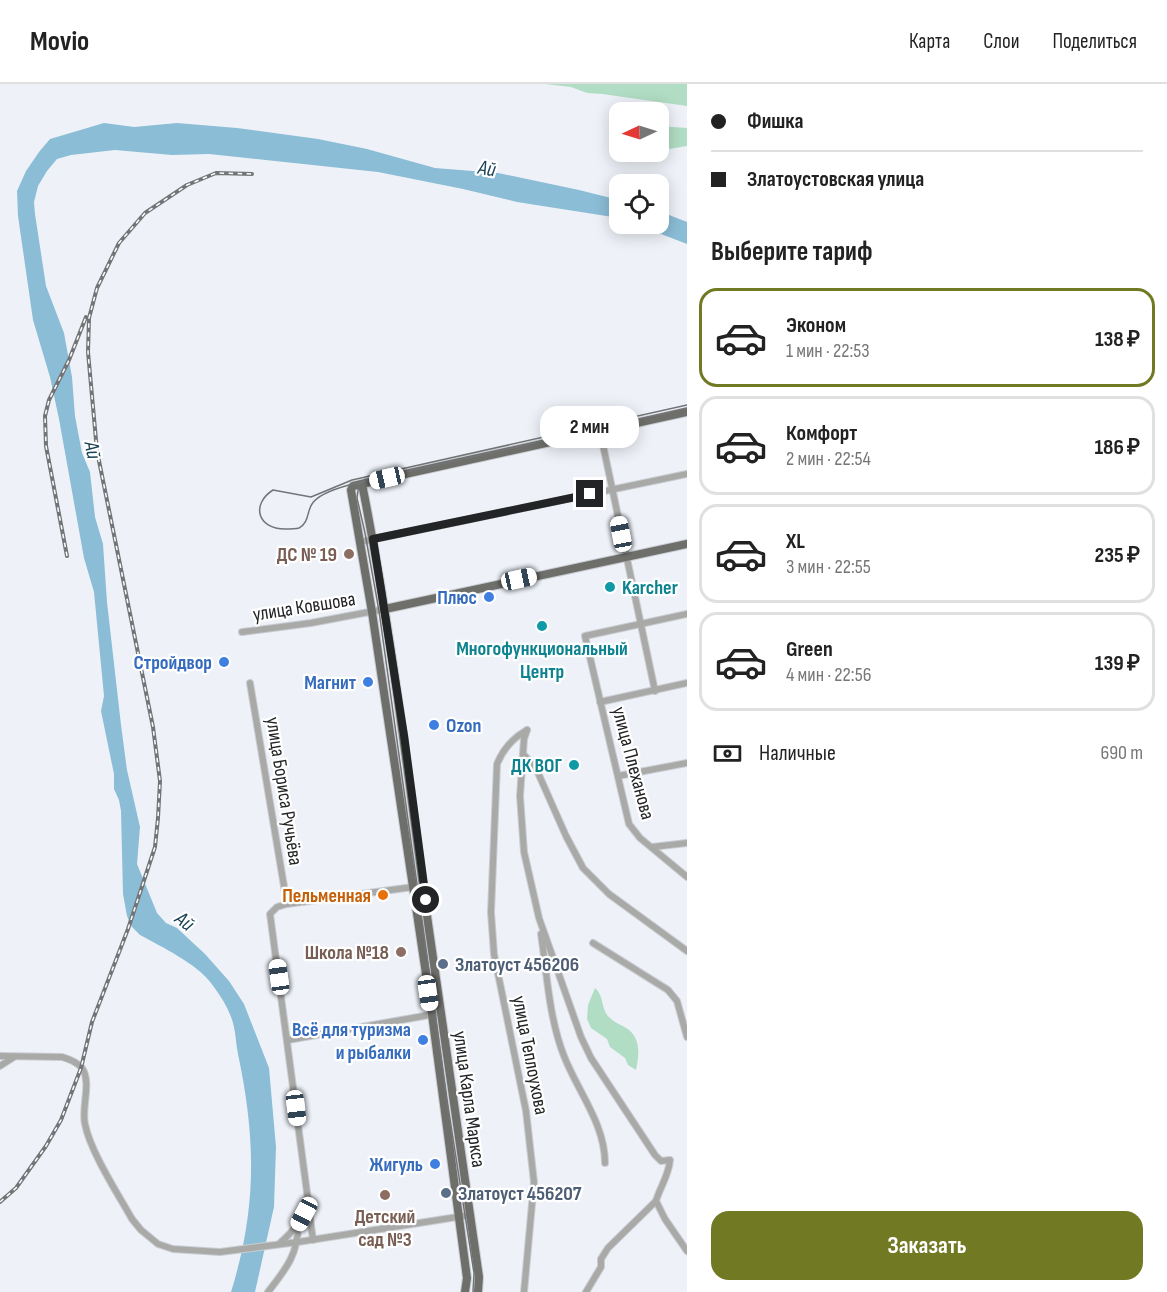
<!DOCTYPE html>
<html lang="ru">
<head>
<meta charset="utf-8">
<style>
  body { margin:0; font-family:"Sofia Sans Condensed",sans-serif; background:#f6f6f6; color:#222; height:100vh; display:flex; flex-direction:column; font-size:22px; white-space:nowrap }
  * { box-sizing:border-box; margin:0 }
  p { font-size:20px; color:#767676 }
  .icon { flex:none; width:33px; height:33px; fill:none; stroke:currentColor; stroke-width:2; stroke-linecap:round; stroke-linejoin:round }
  .map { position:relative; flex:1; overflow:hidden }
  .panel { display:flex; flex-direction:column; background:#fff; width:480px }
  .panel>* { flex:none }
  .banner { display:grid; align-content:center; height:132px; padding:0 24px; background:#fff }
  .needle { width:39px; rotate:266deg }
  .controls { position:absolute; left:609px; top:18px; display:grid; gap:12px }
  .controls a { display:grid; place-items:center; width:60px; height:60px; border-radius:12px; background:#fff; box-shadow:0 3px 15px #0003; font-size:30px }
  .end { position:absolute; width:27px; height:27px; margin:-14px; border:8px solid #232426; background:#fff; box-shadow:0 0 0 3px #fff }
  .from { border-radius:50% }
  .bubble { position:absolute; height:42px; border-radius:18px; background:#fff; box-shadow:0 3px 15px #0003; font-size:20px; font-weight:700; line-height:42px; text-align:center }
  .car { position:absolute; width:18px; height:36px; margin:-18px -9px; border-radius:8px; box-shadow:0 0 4px 2px #0007; background:linear-gradient(#fff 24%,#345 0 40%,#fff 0 76%,#345 0 86%,#fff 0) }
  .banner b { display:flex; align-items:center; gap:21px; height:57px; font-size:22px }
  .banner b+b { border-top:2px solid #e0e0e0 }
  .banner i { width:15px; height:15px; background:#222 }
  ul { padding:0; list-style:none }
  li { display:flex; align-items:center; gap:18px; height:99px; margin:0 12px 9px; padding:0 12px; border:3px solid #e0e0e0; border-radius:18px }
  li div { flex:1 }
  li b { display:block; font-size:22px }
  li em { font-style:normal; font-weight:700 }
  li.on { border-color:#717923 }
  li>.icon { width:54px; height:54px; stroke-width:1.5 }
  h2 { padding:0 24px; font-size:27px; line-height:72px }
  .pay { display:flex; align-items:center; gap:15px; height:66px; padding:0 24px; font-size:22px }
  .pay p { margin-inline-start:auto }
  .action { display:flex; gap:12px; margin-top:auto; padding:12px 24px }
  .action a { flex:1; height:69px; border-radius:18px; background:#717923; color:#fff; font-size:24px; font-weight:700; line-height:69px; text-align:center }
  header { display:flex; align-items:center; gap:36px; box-sizing:border-box; height:84px; padding:0 30px; background:#fff; border-bottom:2px solid #e0e0e0 }
  header strong { font-size:28px }
  nav { display:flex; gap:33px; margin-inline-start:auto; font-size:21px }
  main { display:flex; flex:1; min-height:0 }
  .map>svg:first-child { display:block }
  .green { fill:#b1ddc4 }
  .water { fill:#8bbdd6 }
  .lines { fill:none; stroke-linecap:round; stroke-linejoin:round }
  .minor-casing { stroke:#c9cdd2; stroke-width:8 }
  .major-casing { stroke:#c9cdd2; stroke-width:10 }
  .minor { stroke:#a9aaa8; stroke-width:6 }
  .major { stroke:#6e6f6b; stroke-width:8 }
  .tram { stroke:#727477; stroke-width:1.5 }
  .rail-casing { stroke:#727477; stroke-width:4 }
  .rail { stroke:#fff; stroke-width:1.5; stroke-dasharray:4.5; stroke-linecap:butt }
  .route { stroke:#232426; stroke-width:8 }
  .education-dot { fill:#8d6e63; stroke:#fff; stroke-width:2 }
  .culture-dot { fill:#0f9aa8; stroke:#fff; stroke-width:2 }
  .shop-dot { fill:#3f7fe0; stroke:#fff; stroke-width:2 }
  .food-dot { fill:#e8710a; stroke:#fff; stroke-width:2 }
  .service-dot { fill:#5c6f8a; stroke:#fff; stroke-width:2 }
  .labels { text-anchor:middle; stroke-width:4.5; stroke-linejoin:round; paint-order:stroke }
  .education-label { font-size:20px; font-weight:bold; fill:#785e54; stroke:#fff; text-anchor:end }
  .culture-label { font-size:20px; font-weight:bold; fill:#0d838f; stroke:#fff; text-anchor:start }
  .shop-label { font-size:20px; font-weight:bold; fill:#366cbe; stroke:#fff; text-anchor:end }
  .street-label { font-size:20px; fill:#232426; stroke:#fff }
  .food-label { font-size:20px; font-weight:bold; fill:#c56008; stroke:#fff; text-anchor:end }
  .service-label { font-size:20px; font-weight:bold; fill:#4e5e75; stroke:#fff; text-anchor:start }
  .water-label { font-size:21px; font-style:italic; fill:#1a4356; stroke:#fff }
</style>
</head>
<body>
<header>
<strong>Movio</strong>
<nav><a>Карта</a><a>Слои</a><a>Поделиться</a></nav>
</header>
<main>
<div class="map">
<svg width="687" height="1208" viewBox="0 0 687 1208">
  <rect width="100%" height="100%" fill="#eef2f8"/>
  <g class="green">
    <path d="M545 0H687V22L602 10 587 9 571 3Z"/>
    <path d="M659 42 687 44V62L669 65 659 58Z"/>
    <path d="M595 904C604 911 601 925 609 933 614 939 623 941 629 946 641 956 639 972 636 986L628 981 625 974 610 963 607 955 591 944 587 935 588 921Z"/>
  </g>
  <g class="water">
    <path d="M104 39 134 43 177 39 237 44 318 55 367 65 435 84 498 89 579 106 619 116V134L517 118 463 105 378 88 209 70 172 71 115 66 71 71 57 75 47 87 38 102 34 118 35 130 46 202 64 249 72 293 75 332 82 369 90 388 95 433 103 460 107 518 121 641 127 686 140 743 137 780 157 829 166 839 177 844 205 870 229 897 244 920 269 984 276 1063 274 1123 255 1208H231C257 1124 256 1055 238 970 236 961 236 952 234 943 231 928 221 912 211 899 197 880 162 863 140 851L132 843 127 832 123 810 121 727 119 716 114 705V690L101 627 104 612 94 508 84 474 59 335 50 293 33 236 18 132 17 107 26 87 39 68 50 55Z"/>
    <path d="M659 127 687 138V160L635 140H658Z"/>
  </g>
  <g class="lines">
    <defs>
      <g id="minor">
        <path d="M600 347 655 607"/>
        <path d="M360 458 687 390"/>
        <path d="M687 530 585 552 629 740 640 754 687 793"/>
        <path d="M242 548 311 539 385 525"/>
        <path d="M250 599 287 820"/>
        <path d="M600 618 687 599"/>
        <path d="M527 646 524 655 520 712 524 768 539 834 581 953 591 974 655 1071 661 1077 670 1076C669 1091 660 1103 656 1117L665 1135 687 1167"/>
        <path d="M523 670 535 682 566 752 583 784 609 810 687 867"/>
        <path d="M618 692 687 679"/>
        <path d="M652 763 687 759"/>
        <path d="M541 850C547 890 549 934 564 972 578 1008 605 1040 605 1079"/>
        <path d="M593 859 668 906 677 917 687 953"/>
        <path d="M288 956 435 930"/>
        <path d="M0 972 62 973C69 975 77 978 82 984 92 999 81 1023 85 1040 90 1067 118 1110 132 1135L141 1146 158 1160 173 1165 220 1168 298 1158 470 1131"/>
        <path d="M0 982 14 973"/>
        <path d="M308 1119 313 1156"/>
        <path d="M280 1159C295 1146 303 1135 308 1116L270 830 277 823 287 820 413 803"/>
        <path d="M268 1208C285 1186 298 1171 298 1142"/>
        <path d="M524 1208 534 1098 526 1027 494 870 491 828 497 680C503 665 513 654 527 646"/>
        <path d="M586 1208 601 1183V1175L608 1164 656 1117"/>
      </g>
      <g id="major">
        <path d="M362 400C391 545 408 692 428 839 445 957 462 1075 479 1193L478 1208"/>
        <path d="M385 525 687 460"/>
        <path d="M465 1208 467 1194 432 930 372 528 351 406 353 402 387 394 687 328"/>
      </g>
    </defs>
    <use href="#minor" class="minor-casing"/>
    <use href="#major" class="major-casing"/>
    <use href="#minor" class="minor"/>
    <use href="#major" class="major"/>
    <g class="tram">
      <path d="M687 321 352 396 311 413 273 406C251 420 257 445 285 445 289 445 295 445 299 444 309 439 307 427 312 420 318 410 338 404 349 401L687 324"/>
      <path d="M365 395 359 400 357 414 365 449 379 527 447 1016 474 1189 473 1208"/>
    </g>
    <defs>
      <g id="rail">
        <path d="M67 472 46 362 45 332 49 316 69 276 86 233"/>
        <path d="M0 1118 16 1104 46 1062 61 1036 81 984 92 938 128 845 155 763 158 734 160 697 153 643 97 367 88 268 89 234 97 204 119 159 145 129 187 101 216 89 252 90"/>
      </g>
    </defs>
    <use href="#rail" class="rail-casing"/>
    <use href="#rail" class="rail"/>
  </g>
  <g class="lines">
    <path class="route" d="M426 816 404 651 373 455 590 410"/>
  </g>
  <g class="education-dot">
    <circle cx="349" cy="470" r="6"/>
    <circle cx="401" cy="868" r="6"/>
    <circle cx="385" cy="1111" r="6"/>
  </g>
  <g class="culture-dot">
    <circle cx="610" cy="503" r="6"/>
    <circle cx="542" cy="542" r="6"/>
    <circle cx="574" cy="681" r="6"/>
  </g>
  <g class="shop-dot">
    <circle cx="489" cy="513" r="6"/>
    <circle cx="224" cy="578" r="6"/>
    <circle cx="368" cy="598" r="6"/>
    <circle cx="434" cy="641" r="6"/>
    <circle cx="423" cy="956" r="6"/>
    <circle cx="435" cy="1080" r="6"/>
  </g>
  <circle class="food-dot" cx="383" cy="811" r="6"/>
  <g class="service-dot">
    <circle cx="443" cy="880" r="6"/>
    <circle cx="446" cy="1109" r="6"/>
  </g>
  <g class="labels">
    <g class="education-label">
      <text x="337" y="477">ДС № 19</text>
      <text x="389" y="875">Школа №18</text>
      <text x="385" y="1139" text-anchor="middle">Детский<tspan x="385" dy="23">сад №3</tspan></text>
    </g>
    <g class="culture-label">
      <text x="622" y="510">Karcher</text>
      <text x="542" y="571" text-anchor="middle">Многофункциональный<tspan x="542" dy="23">Центр</tspan></text>
      <text x="562" y="688" text-anchor="end">ДК ВОГ</text>
    </g>
    <g class="shop-label">
      <text x="477" y="520">Плюс</text>
      <text x="212" y="585">Стройдвор</text>
      <text x="356" y="605">Магнит</text>
      <text x="446" y="648" text-anchor="start">Ozon</text>
      <text x="411" y="952">Всё для туризма<tspan x="411" dy="23">и рыбалки</tspan></text>
      <text x="423" y="1087">Жигуль</text>
    </g>
    <g class="street-label">
      <text transform="translate(304 522) rotate(-9)" y="7">улица Ковшова</text>
      <text transform="translate(634 679) rotate(75)" y="7">улица Плеханова</text>
      <text transform="translate(285 707) rotate(81)" y="7">улица Бориса Ручьёва</text>
      <text transform="translate(531 971) rotate(79)" y="7">улица Теплоухова</text>
      <text transform="translate(470 1015) rotate(82)" y="7">улица Карла Маркса</text>
    </g>
    <g class="food-label">
      <text x="371" y="818">Пельменная</text>
    </g>
    <g class="service-label">
      <text x="455" y="887">Златоуст 456206</text>
      <text x="458" y="1116">Златоуст 456207</text>
    </g>
    <g class="water-label">
      <text transform="translate(487 84) rotate(10)" y="7">Ай</text>
      <text transform="translate(93 366) rotate(80)" y="7">Ай</text>
      <text transform="translate(185 837) rotate(39)" y="7">Ай</text>
    </g>
  </g>
</svg>
<div class="controls">
<a><svg class="needle" viewBox="-14 -14 28 28"><path d="M0-13l5 13h-10z" fill="#e53935"/><path d="M0 13l5-13h-10z" fill="#767676"/></svg></a>
<a><svg class="icon" aria-label="locate" viewBox="0 0 24 24"><circle cx="12" cy="12" r="6"/><path d="M12 2v4M12 18v4M2 12h4M18 12h4"/></svg></a>
</div>
<i class="end from" style="left:426px;top:816px"></i>
<i class="end" style="left:590px;top:410px"></i>
<div class="bubble" style="left:540px;top:322px;width:99px">2 мин</div>
<i class="car" style="left:387px;top:394px;rotate:257deg"></i>
<i class="car" style="left:621px;top:450px;rotate:349deg"></i>
<i class="car" style="left:519px;top:495px;rotate:78deg"></i>
<i class="car" style="left:279px;top:893px;rotate:352deg"></i>
<i class="car" style="left:428px;top:909px;rotate:172deg"></i>
<i class="car" style="left:296px;top:1024px;rotate:173deg"></i>
<i class="car" style="left:304px;top:1130px;rotate:208deg"></i>
</div>
<section class="panel">
<div class="banner">
<b><i class="from"></i>Фишка</b>
<b><i></i>Златоустовская улица</b>
</div>
<h2>Выберите тариф</h2>
<ul>
<li class="on"><svg class="icon" aria-label="car" viewBox="0 0 24 24"><path d="M5 17H2v-5l4-1 3-4h7l3 4 3 1v5h-3M9 17h6M6 11h13"/><circle cx="7" cy="17" r="2"/><circle cx="17" cy="17" r="2"/></svg><div><b>Эконом</b><p>1 мин · 22:53</p></div><em>138 ₽</em></li>
<li><svg class="icon" aria-label="car" viewBox="0 0 24 24"><path d="M5 17H2v-5l4-1 3-4h7l3 4 3 1v5h-3M9 17h6M6 11h13"/><circle cx="7" cy="17" r="2"/><circle cx="17" cy="17" r="2"/></svg><div><b>Комфорт</b><p>2 мин · 22:54</p></div><em>186 ₽</em></li>
<li><svg class="icon" aria-label="car" viewBox="0 0 24 24"><path d="M5 17H2v-5l4-1 3-4h7l3 4 3 1v5h-3M9 17h6M6 11h13"/><circle cx="7" cy="17" r="2"/><circle cx="17" cy="17" r="2"/></svg><div><b>XL</b><p>3 мин · 22:55</p></div><em>235 ₽</em></li>
<li><svg class="icon" aria-label="car" viewBox="0 0 24 24"><path d="M5 17H2v-5l4-1 3-4h7l3 4 3 1v5h-3M9 17h6M6 11h13"/><circle cx="7" cy="17" r="2"/><circle cx="17" cy="17" r="2"/></svg><div><b>Green</b><p>4 мин · 22:56</p></div><em>139 ₽</em></li>
</ul>
<div class="pay"><svg class="icon" aria-label="cash" viewBox="0 0 24 24"><path d="M3 7h18v10H3z"/><circle cx="12" cy="12" r="2"/></svg>Наличные<p>690 m</p></div>
<div class="action"><a>Заказать</a></div>
</section>
</main>
</body>
</html>
